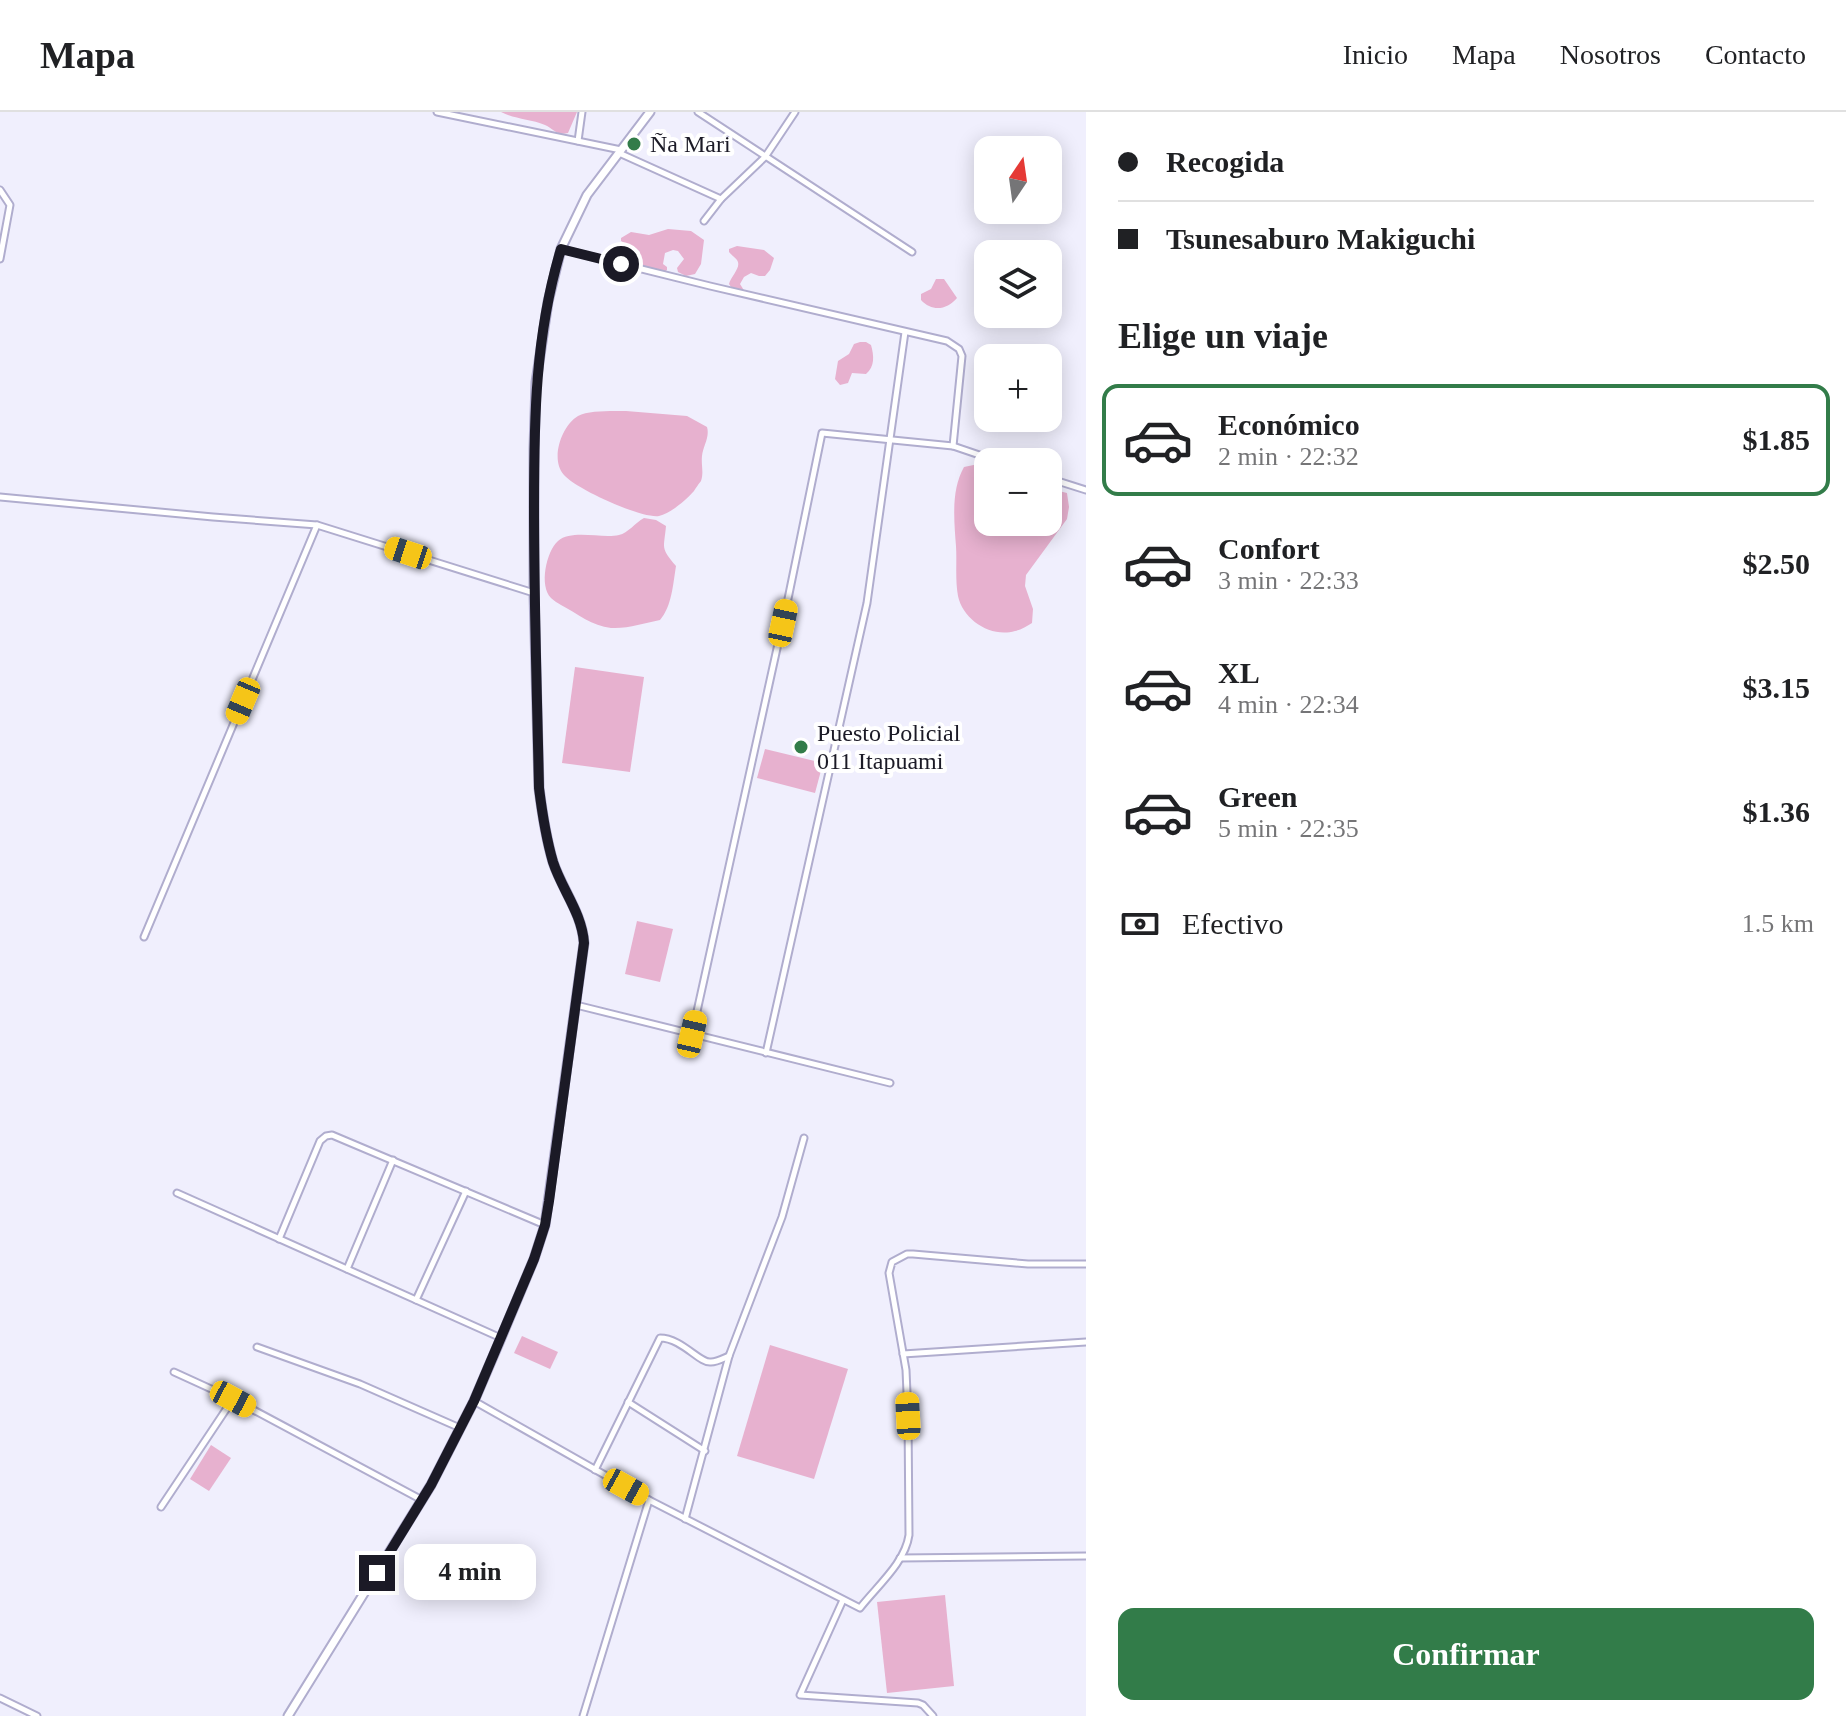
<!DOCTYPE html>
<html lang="es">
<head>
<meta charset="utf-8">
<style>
  body { margin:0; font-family:"Times New Roman",serif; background:#f6f6f6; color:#202124; height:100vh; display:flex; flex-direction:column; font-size:30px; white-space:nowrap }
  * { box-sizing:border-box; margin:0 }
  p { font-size:26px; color:#757577 }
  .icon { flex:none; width:44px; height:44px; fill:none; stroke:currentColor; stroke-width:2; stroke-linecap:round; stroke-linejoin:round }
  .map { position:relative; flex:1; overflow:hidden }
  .details { display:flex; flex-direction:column; background:#fff; width:760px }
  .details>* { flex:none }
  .hud { display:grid; align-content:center; height:176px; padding:0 32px; background:#fff }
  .needle { width:52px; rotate:13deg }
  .tools { position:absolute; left:974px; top:24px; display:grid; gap:16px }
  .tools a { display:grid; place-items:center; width:88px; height:88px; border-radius:16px; background:#fff; box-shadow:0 4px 20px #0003; font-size:40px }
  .end { position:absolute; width:36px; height:36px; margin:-18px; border:10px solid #1b1a26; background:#fff; box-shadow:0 0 0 4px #fff }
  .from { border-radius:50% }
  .bubble { position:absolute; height:56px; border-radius:16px; background:#fff; box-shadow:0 4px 20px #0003; font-size:26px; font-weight:800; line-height:56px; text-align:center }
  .car { position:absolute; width:24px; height:48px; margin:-24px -12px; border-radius:10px; box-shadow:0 0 6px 2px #0007; background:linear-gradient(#f5c518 24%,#345 0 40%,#f5c518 0 76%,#345 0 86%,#f5c518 0) }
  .hud b { display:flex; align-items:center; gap:28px; height:76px; font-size:30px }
  .hud b+b { border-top:2px solid #e0e0e0 }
  .hud i { width:20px; height:20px; background:#202124 }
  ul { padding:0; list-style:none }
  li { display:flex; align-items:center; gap:24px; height:112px; margin:0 16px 12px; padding:0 16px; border:4px solid transparent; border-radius:16px }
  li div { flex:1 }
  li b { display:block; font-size:30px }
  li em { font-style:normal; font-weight:800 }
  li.on { border-color:#327c49 }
  li>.icon { width:72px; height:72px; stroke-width:1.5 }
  h2 { padding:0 32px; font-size:36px; line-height:96px }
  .pay { display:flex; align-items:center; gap:20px; height:88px; padding:0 32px; font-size:30px }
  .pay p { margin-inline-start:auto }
  .action { display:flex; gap:16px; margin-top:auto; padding:16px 32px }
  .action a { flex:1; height:92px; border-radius:16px; background:#327c49; color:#fff; font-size:32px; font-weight:800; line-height:92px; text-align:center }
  header { display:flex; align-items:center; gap:48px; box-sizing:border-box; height:112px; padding:0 40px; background:#fff; border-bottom:2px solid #e0e0e0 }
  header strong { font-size:38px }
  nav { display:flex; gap:44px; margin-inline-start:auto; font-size:28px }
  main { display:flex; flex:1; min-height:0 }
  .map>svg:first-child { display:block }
  .green { fill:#e7b1cf }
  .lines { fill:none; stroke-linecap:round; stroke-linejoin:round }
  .street-casing { stroke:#b0adce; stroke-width:9 }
  .secondary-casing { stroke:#b0adce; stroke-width:11 }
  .street { stroke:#fff; stroke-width:5 }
  .secondary { stroke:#fff; stroke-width:7 }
  .route { stroke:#1b1a26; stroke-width:10 }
  .poi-dot { fill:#327c49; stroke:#fff; stroke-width:3 }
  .labels { text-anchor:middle; stroke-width:8; stroke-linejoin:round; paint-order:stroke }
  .poi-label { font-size:24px; fill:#1b1a26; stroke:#fff; text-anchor:start }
</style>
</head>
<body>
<header>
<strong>Mapa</strong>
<nav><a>Inicio</a><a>Mapa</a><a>Nosotros</a><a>Contacto</a></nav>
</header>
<main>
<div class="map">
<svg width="1086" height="1604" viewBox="0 0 1086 1604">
  <rect width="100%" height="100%" fill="#f0effd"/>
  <g class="green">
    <path d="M501 0H577L568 21C556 24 554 17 545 13 530 7 514 7 501 0Z"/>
    <path d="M668 117 691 119 704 128 701 152 695 162 686 164 678 160 677 156 684 147 678 139 673 138 665 141 663 152 667 155V158L662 162 642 156 638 148 640 140 638 138 621 129V126L631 120 649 123Z"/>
    <path d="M737 134 764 138 774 146 770 158 765 164H759L751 161 744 165 740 172 745 180C739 181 732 177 729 172 731 164 742 155 737 148 735 145 731 143 729 140V137Z"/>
    <path d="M936 167H944L957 186C947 198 932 200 921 188V182L931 177Z"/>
    <path d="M860 230H866L871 233C874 244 875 254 866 262L852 261 848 271 840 273 835 267 838 249 849 242 854 232Z"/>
    <path d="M626 299 687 304 707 315C710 325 703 334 702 344 701 353 704 360 701 369 700 370 695 377 694 379 686 388 671 401 659 404 642 407 576 377 564 363 550 348 561 314 578 304 589 298 613 299 626 299Z"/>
    <path d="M988 350V410H1048V380L1055 378 1067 381 1069 395 1067 407 1026 463 1025 474 1033 497 1032 511C1027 514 1021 518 1015 519 991 526 963 508 958 484 955 468 957 450 956 434 954 408 951 378 964 355Z"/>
    <path d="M644 406 656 408 666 414C664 437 660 435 676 454 673 472 672 494 660 508 644 511 628 517 611 516 592 514 578 502 561 493 558 491 554 489 551 486 539 474 546 440 558 429 572 417 602 427 619 423 628 421 635 411 644 406Z"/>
    <path d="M575 555 644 565 630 660 562 651Z"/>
    <path d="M765 637 823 651 815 681 757 666Z"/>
    <path d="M637 809 673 817 660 870 625 862Z"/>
    <path d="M522 1224 558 1240 550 1257 514 1241Z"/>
    <path d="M770 1233 848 1257 814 1367 737 1344Z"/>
    <path d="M211 1333 231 1346 209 1379 190 1367Z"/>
    <path d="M945 1483 954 1574 887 1581 877 1490Z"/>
  </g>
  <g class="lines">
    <defs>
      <g id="street">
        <path d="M437 0 621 38"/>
        <path d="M698 0 912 140"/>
        <path d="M578 29 582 0"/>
        <path d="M619 41 721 87"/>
        <path d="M0 78 10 93 0 147"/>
        <path d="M704 109 721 87 765 45 795 0"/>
        <path d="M561 137 710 174 947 229 959 237 962 244 953 334"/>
        <path d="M1048 366 1086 378"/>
        <path d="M0 385 213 405 317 413 534 481"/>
        <path d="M144 825 317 413"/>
        <path d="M576 893 890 971"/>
        <path d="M692 922 789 482 822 321 953 334 1000 350"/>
        <path d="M766 941 867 491 905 220"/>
        <path d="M177 1081 501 1226"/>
        <path d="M279 1127 320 1029 326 1024 332 1023 545 1113"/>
        <path d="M347 1157 393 1048"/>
        <path d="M416 1188 466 1079"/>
        <path d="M257 1235 360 1272 460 1316"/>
        <path d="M903 1242 1086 1230"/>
        <path d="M174 1260 233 1287"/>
        <path d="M474 1289 649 1388 860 1496C877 1474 905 1451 909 1423L908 1304 906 1258 889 1161 892 1150 907 1142H913L1028 1152H1086"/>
        <path d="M628 1290 705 1339"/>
        <path d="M595 1358 660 1226C682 1226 700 1252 711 1250 717 1250 724 1246 729 1244"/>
        <path d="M161 1395 233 1287 422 1388"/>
        <path d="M685 1407 729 1244 782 1105 804 1026"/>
        <path d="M900 1446 1086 1444"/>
        <path d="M843 1488 800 1583 918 1591 923 1593 933 1604"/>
        <path d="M0 1586 37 1604"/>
        <path d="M583 1604 649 1388"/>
      </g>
      <path id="secondary" d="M288 1604 431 1373 474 1289 501 1226 534 1147 545 1113 584 831C582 801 562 777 553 750 546 726 542 700 539 676L534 481V336L536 270 548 190 561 137 587 83 650 0"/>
    </defs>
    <use href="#street" class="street-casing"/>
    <use href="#secondary" class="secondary-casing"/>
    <use href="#street" class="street"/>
    <use href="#secondary" class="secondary"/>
  </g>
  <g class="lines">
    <path class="route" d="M377 1461 431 1373 474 1289 534 1147 545 1113 549 1089 584 831C582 801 562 778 553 750 546 726 542 700 539 676 537 583 534 489 534 396 534 307 535 223 561 137L621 152"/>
  </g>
  <g class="poi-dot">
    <circle cx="634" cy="32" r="8"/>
    <circle cx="801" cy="635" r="8"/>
  </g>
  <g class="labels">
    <g class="poi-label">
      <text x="650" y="40">Ña Mari</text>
      <text x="817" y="629">Puesto Policial<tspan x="817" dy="28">011 Itapuami</tspan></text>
    </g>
  </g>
</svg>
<div class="tools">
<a><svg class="needle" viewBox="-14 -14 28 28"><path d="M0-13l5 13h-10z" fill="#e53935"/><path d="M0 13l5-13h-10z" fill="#757577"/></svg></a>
<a><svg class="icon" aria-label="layers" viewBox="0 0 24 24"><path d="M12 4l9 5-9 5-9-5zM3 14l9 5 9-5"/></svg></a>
<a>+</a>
<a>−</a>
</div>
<i class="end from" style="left:621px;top:152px"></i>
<i class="end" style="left:377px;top:1461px"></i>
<div class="bubble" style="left:404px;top:1432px;width:132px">4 min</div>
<i class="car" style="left:408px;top:441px;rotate:288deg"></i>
<i class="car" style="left:783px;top:511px;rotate:12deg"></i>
<i class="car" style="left:243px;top:589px;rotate:203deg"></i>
<i class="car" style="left:692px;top:922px;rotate:13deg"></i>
<i class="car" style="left:233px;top:1287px;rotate:118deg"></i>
<i class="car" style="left:908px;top:1304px;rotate:357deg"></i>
<i class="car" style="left:626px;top:1375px;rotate:119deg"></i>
</div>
<section class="details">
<div class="hud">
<b><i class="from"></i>Recogida</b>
<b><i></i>Tsunesaburo Makiguchi</b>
</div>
<h2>Elige un viaje</h2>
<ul>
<li class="on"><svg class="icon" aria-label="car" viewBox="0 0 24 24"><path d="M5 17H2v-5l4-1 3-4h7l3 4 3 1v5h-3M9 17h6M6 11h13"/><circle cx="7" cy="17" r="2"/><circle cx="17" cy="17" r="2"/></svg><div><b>Económico</b><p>2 min · 22:32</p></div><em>$1.85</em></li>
<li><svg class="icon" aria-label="car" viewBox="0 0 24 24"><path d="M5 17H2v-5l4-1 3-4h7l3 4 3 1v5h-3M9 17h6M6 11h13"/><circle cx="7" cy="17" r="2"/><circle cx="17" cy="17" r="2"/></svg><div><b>Confort</b><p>3 min · 22:33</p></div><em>$2.50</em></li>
<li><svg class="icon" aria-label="car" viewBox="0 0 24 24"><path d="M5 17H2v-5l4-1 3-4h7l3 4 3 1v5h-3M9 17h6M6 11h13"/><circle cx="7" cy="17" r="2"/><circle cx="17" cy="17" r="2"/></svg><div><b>XL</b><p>4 min · 22:34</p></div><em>$3.15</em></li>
<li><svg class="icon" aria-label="car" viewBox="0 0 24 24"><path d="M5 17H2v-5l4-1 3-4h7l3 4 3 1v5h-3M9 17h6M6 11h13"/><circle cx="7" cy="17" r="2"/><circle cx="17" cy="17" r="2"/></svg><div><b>Green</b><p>5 min · 22:35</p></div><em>$1.36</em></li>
</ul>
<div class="pay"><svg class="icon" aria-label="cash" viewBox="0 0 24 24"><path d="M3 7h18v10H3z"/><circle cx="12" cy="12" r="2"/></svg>Efectivo<p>1.5 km</p></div>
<div class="action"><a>Confirmar</a></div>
</section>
</main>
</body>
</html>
